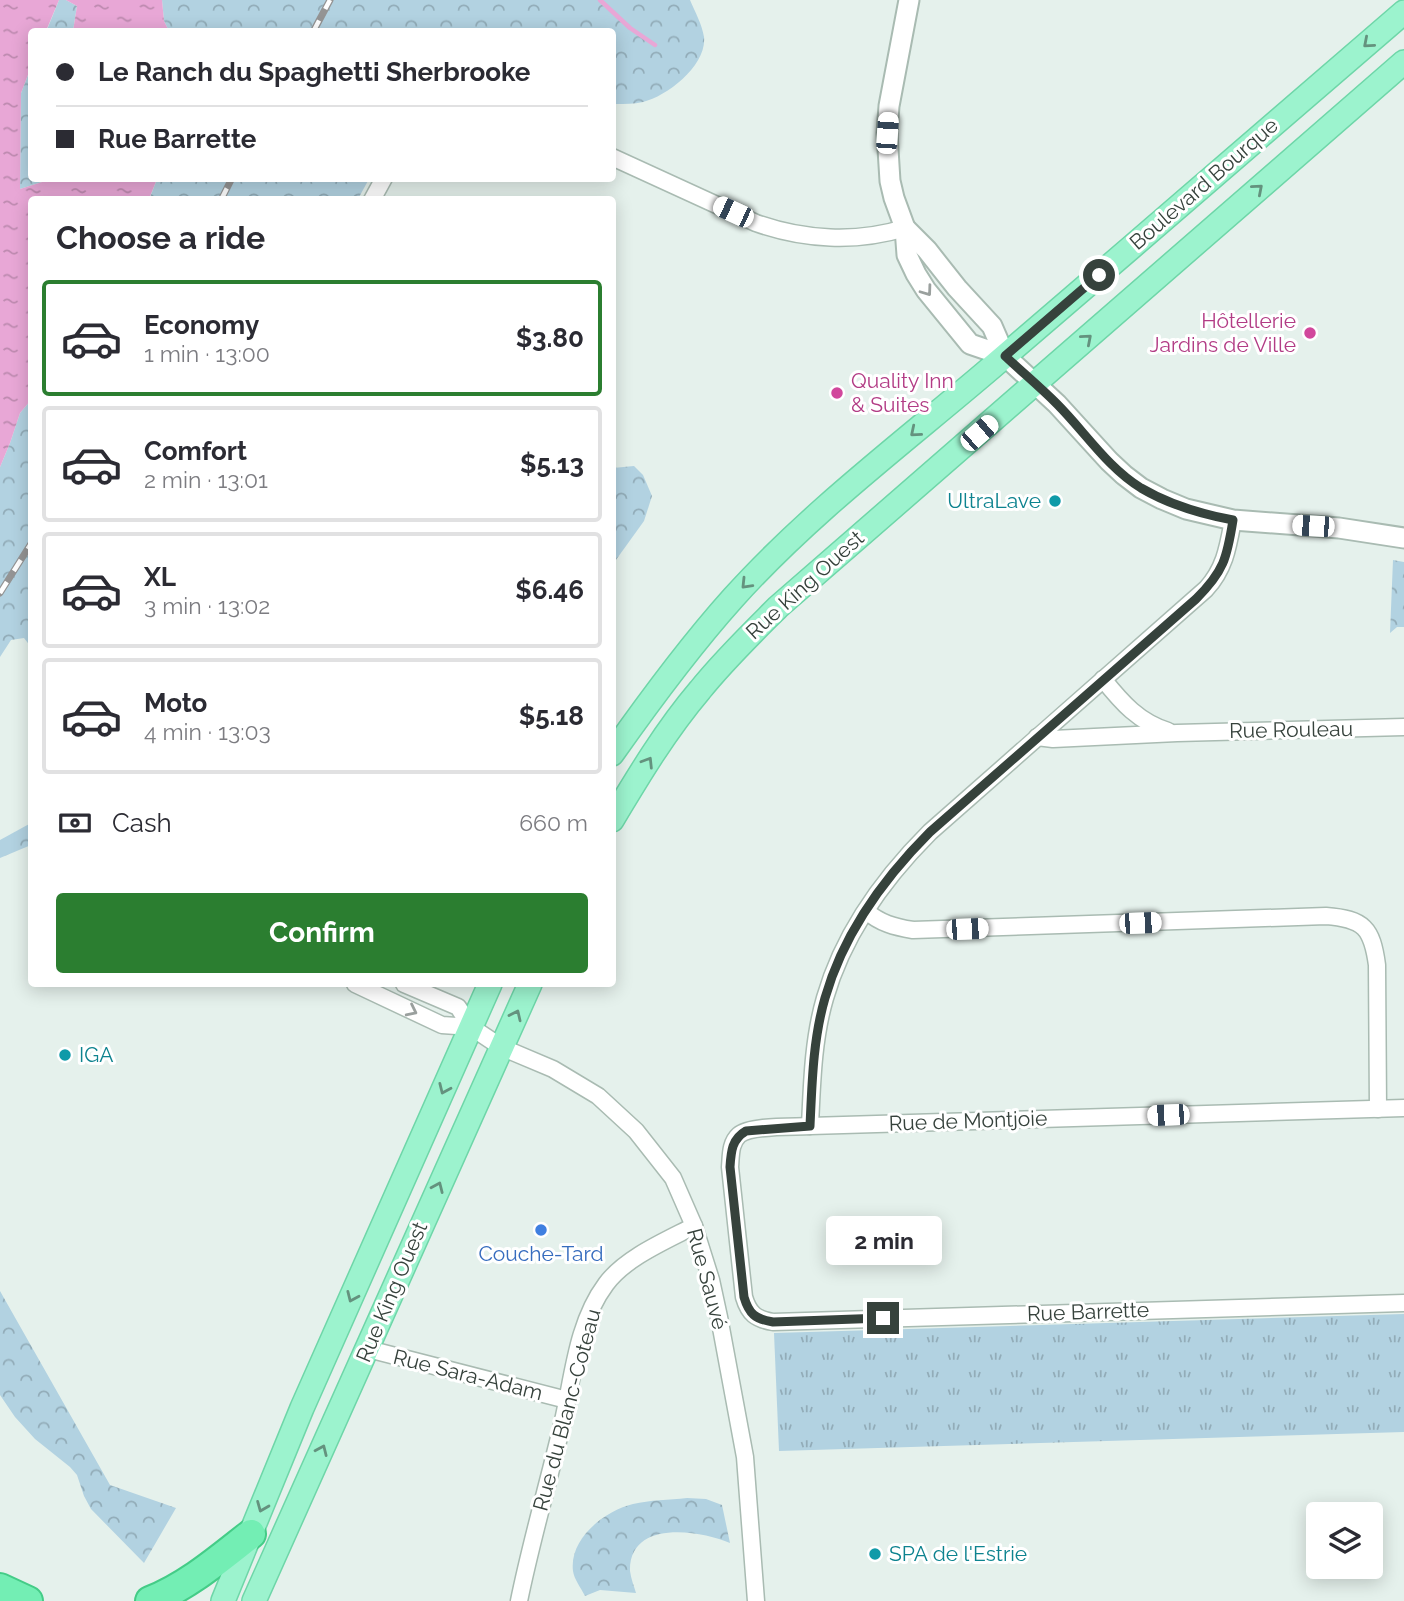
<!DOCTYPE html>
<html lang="en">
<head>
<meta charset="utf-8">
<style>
  body { margin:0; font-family:Raleway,sans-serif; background:#f2f2f3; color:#2b2b33; height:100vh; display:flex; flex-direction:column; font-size:26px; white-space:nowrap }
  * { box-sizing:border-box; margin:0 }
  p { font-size:23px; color:#7c7c81 }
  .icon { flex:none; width:38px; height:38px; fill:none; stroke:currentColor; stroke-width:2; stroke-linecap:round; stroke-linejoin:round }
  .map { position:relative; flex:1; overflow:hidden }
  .panel { position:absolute; left:28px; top:196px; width:588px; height:791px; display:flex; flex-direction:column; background:#fff; border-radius:7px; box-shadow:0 4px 18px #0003 }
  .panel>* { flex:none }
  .hud { position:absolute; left:28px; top:28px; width:588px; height:154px; border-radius:7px; box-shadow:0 4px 18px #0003; display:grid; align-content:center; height:154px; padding:0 28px; background:#fff }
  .tools { position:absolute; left:1306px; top:1502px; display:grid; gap:14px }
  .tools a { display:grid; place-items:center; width:77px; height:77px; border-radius:7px; background:#fff; box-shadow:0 4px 18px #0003; font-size:35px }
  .end { position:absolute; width:32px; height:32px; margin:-16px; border:9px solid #36423c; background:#fff; box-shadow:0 0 0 4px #fff }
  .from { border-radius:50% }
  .bubble { position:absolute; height:49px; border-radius:7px; background:#fff; box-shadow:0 4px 18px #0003; font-size:23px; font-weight:700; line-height:49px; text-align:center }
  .car { position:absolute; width:21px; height:42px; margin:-21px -10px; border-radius:9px; box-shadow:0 0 5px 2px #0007; background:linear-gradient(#fff 24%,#345 0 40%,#fff 0 76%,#345 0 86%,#fff 0) }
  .hud b { display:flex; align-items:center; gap:24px; height:66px; font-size:26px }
  .hud b+b { border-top:2px solid #e1e1e2 }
  .hud i { width:18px; height:18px; background:#2b2b33 }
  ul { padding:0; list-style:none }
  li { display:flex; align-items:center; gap:21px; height:116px; margin:0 14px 10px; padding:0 14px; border:4px solid #e1e1e2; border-radius:7px }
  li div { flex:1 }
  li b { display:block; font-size:26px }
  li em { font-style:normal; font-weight:700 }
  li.active { border-color:#2b7e30 }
  li>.icon { width:63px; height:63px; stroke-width:1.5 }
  h2 { padding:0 28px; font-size:32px; line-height:84px }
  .pay { display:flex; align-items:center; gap:18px; height:77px; padding:0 28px; font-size:26px }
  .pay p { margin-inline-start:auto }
  .action { display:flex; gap:14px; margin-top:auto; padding:14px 28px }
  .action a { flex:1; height:80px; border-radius:7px; background:#2b7e30; color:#fff; font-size:28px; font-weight:700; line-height:80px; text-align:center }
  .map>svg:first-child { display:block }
  .grass { fill:url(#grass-tufts) }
  .forest { fill:url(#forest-crowns) }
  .water { fill:url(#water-ripples) }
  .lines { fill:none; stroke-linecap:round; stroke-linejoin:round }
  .stream { stroke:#e8a7d6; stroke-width:4.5 }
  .minor-casing { stroke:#a9bbb2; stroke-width:19 }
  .tertiary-casing { stroke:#a9bbb2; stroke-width:23 }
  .primary-casing { stroke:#6ed6a8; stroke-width:26 }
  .motorway-casing { stroke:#44cc87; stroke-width:32 }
  .minor { stroke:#fff; stroke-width:16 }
  .tertiary { stroke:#fff; stroke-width:19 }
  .primary { stroke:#9cf3ce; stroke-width:23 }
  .motorway { stroke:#73eeb4; stroke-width:28 }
  .rail-casing { stroke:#949494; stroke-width:7 }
  .rail { stroke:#fff; stroke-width:4.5; stroke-dasharray:13; stroke-linecap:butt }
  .oneway { stroke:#64927e }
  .oneway2 { stroke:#9aa09e }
  .route { stroke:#36423c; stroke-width:9 }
  .hotel-dot { fill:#d1479c; stroke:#fff; stroke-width:2.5 }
  .culture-dot { fill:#0f9aa8; stroke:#fff; stroke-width:2.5 }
  .shop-dot { fill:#3f7fe0; stroke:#fff; stroke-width:2.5 }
  .labels { text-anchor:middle; stroke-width:6; stroke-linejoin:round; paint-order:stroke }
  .street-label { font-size:21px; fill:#36423c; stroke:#fff }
  .hotel-label { font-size:21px; fill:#b23c85; stroke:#fff; text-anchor:end }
  .culture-label { font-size:21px; fill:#0d838f; stroke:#fff; text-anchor:start }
  .shop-label { font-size:21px; fill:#366cbe; stroke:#fff }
</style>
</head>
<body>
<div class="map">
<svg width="1404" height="1601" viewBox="0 0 1404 1601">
  <defs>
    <pattern id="grass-tufts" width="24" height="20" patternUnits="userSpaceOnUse" patternTransform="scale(1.75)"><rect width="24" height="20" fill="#b2d2e1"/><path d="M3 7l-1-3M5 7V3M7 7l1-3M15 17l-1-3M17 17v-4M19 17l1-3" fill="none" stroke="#92acb8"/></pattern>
    <pattern id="forest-crowns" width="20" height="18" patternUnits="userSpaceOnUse" patternTransform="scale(1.75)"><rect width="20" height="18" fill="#b2d2e1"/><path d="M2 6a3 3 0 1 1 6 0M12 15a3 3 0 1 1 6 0" fill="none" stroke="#92acb8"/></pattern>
    <pattern id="water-ripples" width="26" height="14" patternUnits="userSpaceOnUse" patternTransform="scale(1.75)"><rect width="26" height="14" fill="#e8a7d6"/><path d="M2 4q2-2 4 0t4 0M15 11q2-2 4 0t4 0" fill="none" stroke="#bd8aaf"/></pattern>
  </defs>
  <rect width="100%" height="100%" fill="#e5f1ec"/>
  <path class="grass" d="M1404 1314V1432L779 1451 774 1333Z"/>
  <g class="forest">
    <path d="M59 0H66L77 6 73 31 46 32Z"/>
    <path d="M162 0H690C695 12 702 24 704 37 707 65 668 96 643 102 634 104 625 104 616 104L612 103V32L169 31 164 21Z"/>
    <path d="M31 67 32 178 43 179 42 182 20 189 21 93Z"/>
    <path d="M157 179H369L358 199 149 200Z"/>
    <path d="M31 400V647L24 638 11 640 0 657V467L10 443 20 413Z"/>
    <path d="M634 466 643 475 652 496 644 521 613 564V468Z"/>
    <path d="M1393 560 1404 562V627H1397L1390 633Z"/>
    <path d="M31 823V845L0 858V840Z"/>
    <path d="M0 1291 110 1485 176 1508 144 1563 91 1509 84 1496 77 1475 70 1467 35 1439 15 1417 0 1395Z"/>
    <path d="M687 1498 706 1499 722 1505 730 1543C700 1530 629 1519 630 1571 631 1579 634 1586 636 1593L600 1590 585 1596C581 1588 574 1579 573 1571 569 1539 604 1511 633 1504 650 1500 669 1500 687 1498Z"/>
  </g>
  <g class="water">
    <path d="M0 0H59L46 31 32 32 31 67 21 93 20 189 42 182 43 179H157L149 199 32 200 31 400 20 413 10 443 0 467Z"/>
    <path d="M66 0H162L164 21 169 31H73L77 6Z"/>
  </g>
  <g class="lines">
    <path class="stream" d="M600 0 630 28 655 45"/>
    <defs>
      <g id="minor">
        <path d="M612 157 756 223C804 240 856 243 905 228"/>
        <path d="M372 200 384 178"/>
        <path d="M1103 679C1122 703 1139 722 1168 731"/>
        <path d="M1037 737 1053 739 1177 733 1404 727"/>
        <path d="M866 911C880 923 894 927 913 930L1326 916C1364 919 1372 928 1377 965L1378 1109"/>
        <path d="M355 984 442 1025 471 1027"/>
        <path d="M404 984 458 1007 471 1027 501 1047 553 1069 598 1096 636 1131 673 1178 694 1226 711 1280 719 1317 745 1457 756 1601"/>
        <path d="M1404 1108 810 1126C793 1127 750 1125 739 1135 730 1143 731 1156 730 1167L744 1297C749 1314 756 1319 773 1322L1404 1303"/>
        <path d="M810 1126C812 1083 813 1039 825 998 843 935 884 878 930 832L1206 589C1225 568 1228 547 1233 520"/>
        <path d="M368 1349 567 1400"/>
        <path d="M519 1601C531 1542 548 1484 562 1425 573 1379 576 1324 606 1284 625 1258 665 1241 694 1226"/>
      </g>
      <g id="tertiary">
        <path d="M909 0 889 106 887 133 890 181 894 198 905 228 907 255 916 274 926 290 970 344 1005 356 1057 404 1109 461 1124 475 1141 488 1162 499 1186 509 1233 520 1339 528 1404 538"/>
        <path d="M905 228 927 250 957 288 992 326 1005 356"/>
      </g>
      <g id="primary">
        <path d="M612 754C650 700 689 647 733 598 814 508 915 434 1006 355 1139 241 1272 126 1404 12"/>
        <path d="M612 820C639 775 666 730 700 690 724 660 751 634 778 607L1404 62"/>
        <path d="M223 1601 302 1408 490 984"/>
        <path d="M254 1601 530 984"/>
      </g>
      <g id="motorway">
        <path d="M0 1588 28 1601"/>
        <path d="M150 1601C188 1586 219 1559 251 1534"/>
      </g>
    </defs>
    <use href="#minor" class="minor-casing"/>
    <use href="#tertiary" class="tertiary-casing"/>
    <use href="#primary" class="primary-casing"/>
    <use href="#motorway" class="motorway-casing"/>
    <use href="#minor" class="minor"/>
    <use href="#tertiary" class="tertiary"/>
    <use href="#primary" class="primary"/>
    <use href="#motorway" class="motorway"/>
    <defs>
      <g id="rail">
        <path d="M313 32 330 0"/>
        <path d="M221 200 232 178"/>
        <path d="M0 593 32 542"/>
      </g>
    </defs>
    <use href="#rail" class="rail-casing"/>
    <use href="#rail" class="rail"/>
  </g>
  <defs><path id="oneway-chevron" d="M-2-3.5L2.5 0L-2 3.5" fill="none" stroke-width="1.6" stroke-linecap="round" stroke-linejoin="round" transform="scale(1.75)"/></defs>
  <g class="oneway">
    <use href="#oneway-chevron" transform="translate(1368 43) rotate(139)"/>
    <use href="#oneway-chevron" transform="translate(1258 189) rotate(-41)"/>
    <use href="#oneway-chevron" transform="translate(1087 339) rotate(-41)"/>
    <use href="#oneway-chevron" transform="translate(915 432) rotate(140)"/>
    <use href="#oneway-chevron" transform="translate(746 584) rotate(134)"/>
    <use href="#oneway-chevron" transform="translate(648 762) rotate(-58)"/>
    <use href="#oneway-chevron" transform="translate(516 1015) rotate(-65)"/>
    <use href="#oneway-chevron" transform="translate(444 1089) rotate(114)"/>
    <use href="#oneway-chevron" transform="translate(438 1187) rotate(-66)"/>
    <use href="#oneway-chevron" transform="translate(352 1297) rotate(114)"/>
    <use href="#oneway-chevron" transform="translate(322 1450) rotate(-66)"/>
    <use href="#oneway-chevron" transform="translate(262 1507) rotate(112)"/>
  </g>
  <g class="oneway2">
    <use href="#oneway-chevron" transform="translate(927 291) rotate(54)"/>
    <use href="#oneway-chevron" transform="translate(412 1011) rotate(26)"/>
  </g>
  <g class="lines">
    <path class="route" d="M883 1318 773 1322C755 1319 749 1314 744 1297L730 1167C731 1151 732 1139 746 1131L810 1126C812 1083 813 1039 825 998 843 935 884 878 930 832L1196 599C1224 571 1227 558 1233 520 1200 514 1170 505 1141 488 1107 467 1085 432 1057 404 1040 387 1022 372 1005 356L1099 275"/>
  </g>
  <g class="hotel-dot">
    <circle cx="1310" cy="333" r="7"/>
    <circle cx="837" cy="393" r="7"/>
  </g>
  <g class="culture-dot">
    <circle cx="1055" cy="501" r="7"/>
    <circle cx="65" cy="1055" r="7"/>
    <circle cx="875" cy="1554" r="7"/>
  </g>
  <circle class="shop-dot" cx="541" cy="1230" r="7"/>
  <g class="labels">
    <g class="street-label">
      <text transform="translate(1204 184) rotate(-41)" y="7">Boulevard Bourque</text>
      <text transform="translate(805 585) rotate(-42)" y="7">Rue King Ouest</text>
      <text transform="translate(1291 730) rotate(-1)" y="7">Rue Rouleau</text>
      <text transform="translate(968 1121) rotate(-2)" y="7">Rue de Montjoie</text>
      <text transform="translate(707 1279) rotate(75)" y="7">Rue Sauvé</text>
      <text transform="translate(392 1292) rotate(-67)" y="7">Rue King Ouest</text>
      <text transform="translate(1088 1312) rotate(-2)" y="7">Rue Barrette</text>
      <text transform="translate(468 1375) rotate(14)" y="7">Rue Sara-Adam</text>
      <text transform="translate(567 1410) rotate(-75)" y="7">Rue du Blanc-Coteau</text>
    </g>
    <g class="hotel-label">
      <text x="1296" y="328">Hôtellerie<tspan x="1296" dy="24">Jardins de Ville</tspan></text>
      <text x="851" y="388" text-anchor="start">Quality Inn<tspan x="851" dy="24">&amp; Suites</tspan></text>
    </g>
    <g class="culture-label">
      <text x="1041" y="508" text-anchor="end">UltraLave</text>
      <text x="79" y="1062">IGA</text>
      <text x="889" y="1561">SPA de l'Estrie</text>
    </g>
    <g class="shop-label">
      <text x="541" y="1261">Couche-Tard</text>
    </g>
  </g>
</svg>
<div class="tools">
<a><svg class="icon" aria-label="layers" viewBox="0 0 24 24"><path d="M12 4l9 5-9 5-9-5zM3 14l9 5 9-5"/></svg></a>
</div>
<i class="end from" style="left:1099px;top:275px"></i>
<i class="end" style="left:883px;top:1318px"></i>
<div class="bubble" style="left:826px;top:1216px;width:116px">2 min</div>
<i class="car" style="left:887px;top:133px;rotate:4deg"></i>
<i class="car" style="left:733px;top:212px;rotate:295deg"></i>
<i class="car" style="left:979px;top:433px;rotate:49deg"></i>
<i class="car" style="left:1313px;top:526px;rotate:273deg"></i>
<i class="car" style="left:1140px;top:923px;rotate:88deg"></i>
<i class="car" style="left:967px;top:929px;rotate:88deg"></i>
<i class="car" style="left:1168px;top:1115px;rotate:268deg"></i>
<div class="hud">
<b><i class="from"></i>Le Ranch du Spaghetti Sherbrooke</b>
<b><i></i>Rue Barrette</b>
</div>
<section class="panel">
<h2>Choose a ride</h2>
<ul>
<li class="active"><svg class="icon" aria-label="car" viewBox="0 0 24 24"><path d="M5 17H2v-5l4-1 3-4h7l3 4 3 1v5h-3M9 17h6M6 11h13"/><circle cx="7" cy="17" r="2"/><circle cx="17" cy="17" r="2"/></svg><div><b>Economy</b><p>1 min · 13:00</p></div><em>$3.80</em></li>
<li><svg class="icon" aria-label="car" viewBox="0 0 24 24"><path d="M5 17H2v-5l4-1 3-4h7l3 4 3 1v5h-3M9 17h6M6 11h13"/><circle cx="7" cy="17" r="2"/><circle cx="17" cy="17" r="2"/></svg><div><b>Comfort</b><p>2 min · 13:01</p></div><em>$5.13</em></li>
<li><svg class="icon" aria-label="car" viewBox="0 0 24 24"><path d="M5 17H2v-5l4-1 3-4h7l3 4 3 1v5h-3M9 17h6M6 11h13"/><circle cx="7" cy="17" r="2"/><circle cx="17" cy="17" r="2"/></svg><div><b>XL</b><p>3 min · 13:02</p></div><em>$6.46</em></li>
<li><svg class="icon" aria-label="car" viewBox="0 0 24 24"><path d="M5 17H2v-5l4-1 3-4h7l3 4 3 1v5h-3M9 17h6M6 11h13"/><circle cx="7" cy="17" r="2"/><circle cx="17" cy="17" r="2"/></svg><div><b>Moto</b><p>4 min · 13:03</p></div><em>$5.18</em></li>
</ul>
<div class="pay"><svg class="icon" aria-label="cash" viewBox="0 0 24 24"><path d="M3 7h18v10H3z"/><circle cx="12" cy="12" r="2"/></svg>Cash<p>660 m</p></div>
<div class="action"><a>Confirm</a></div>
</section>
</div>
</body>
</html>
